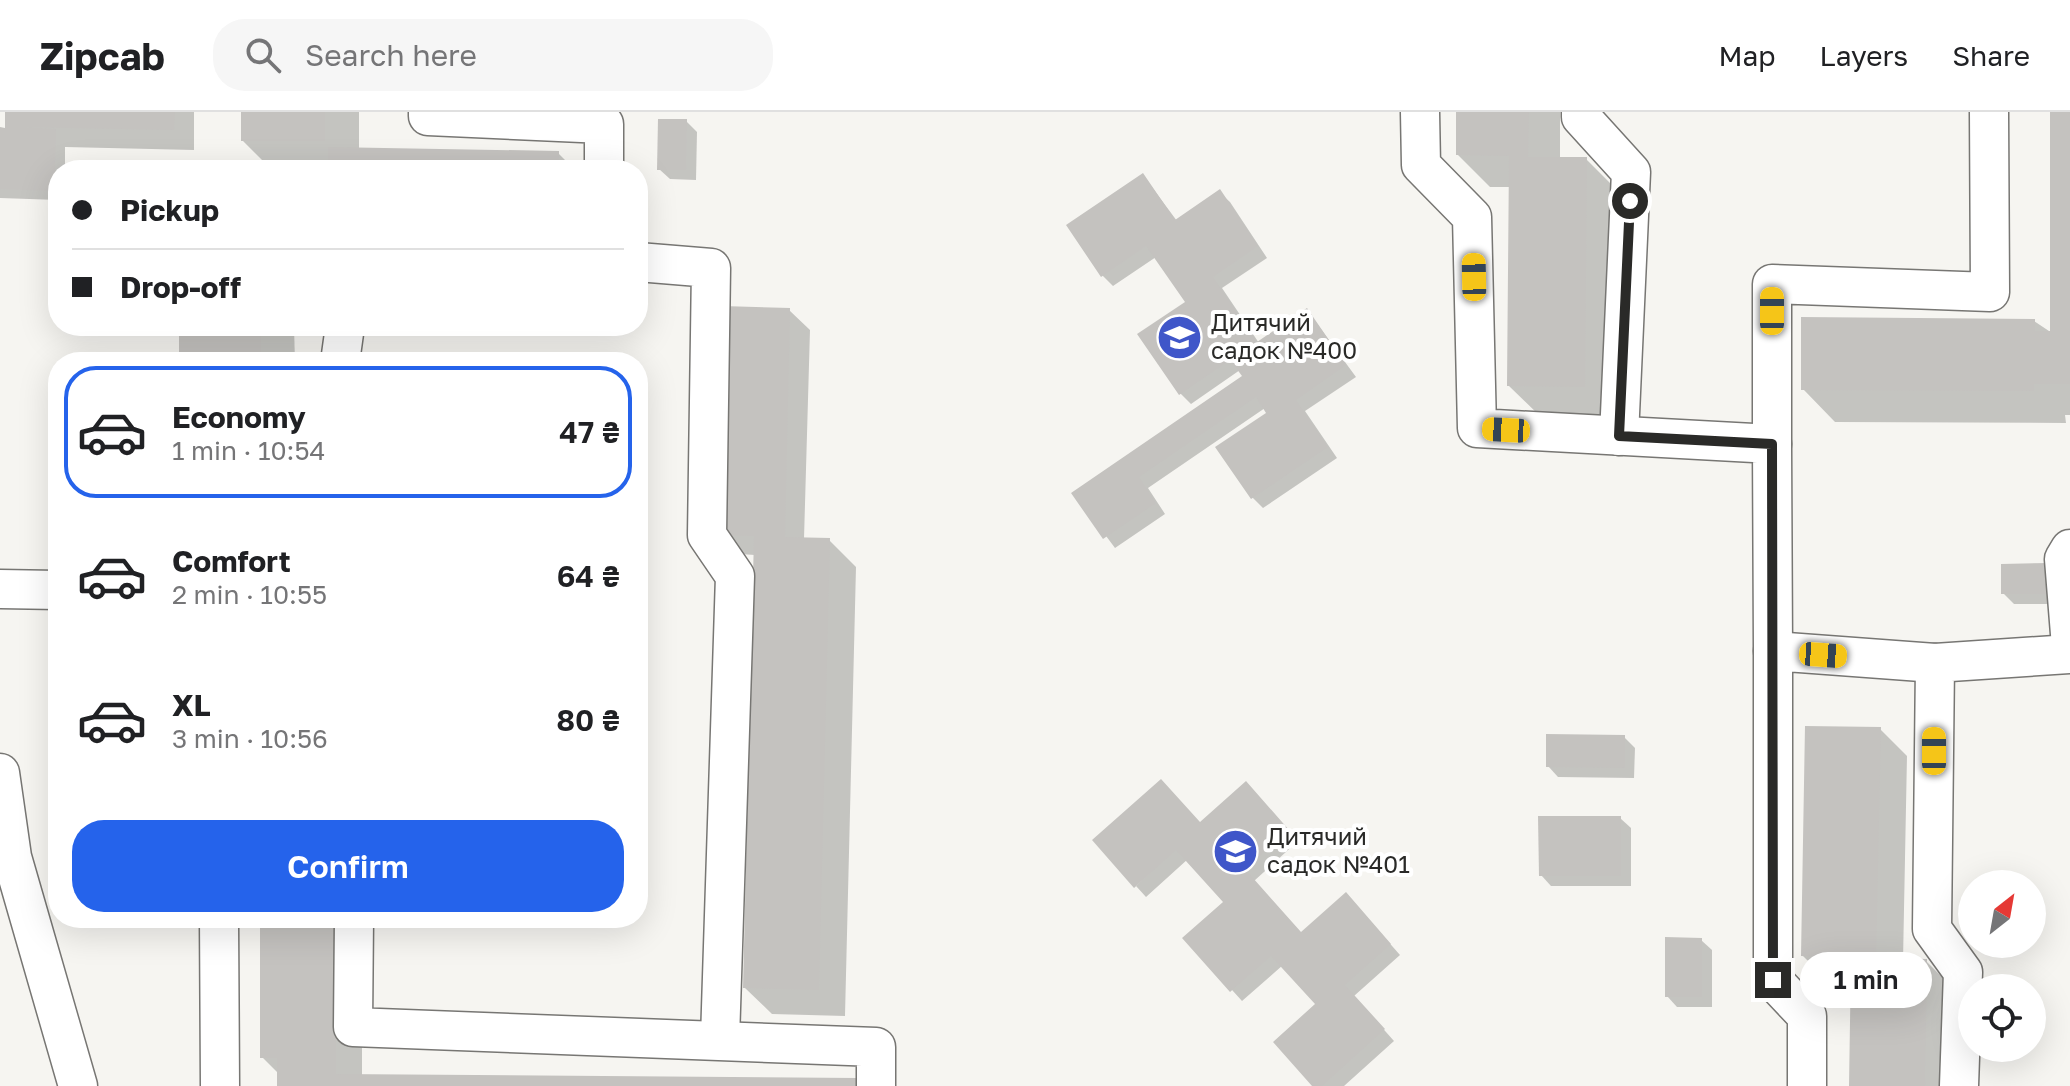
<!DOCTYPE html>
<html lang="en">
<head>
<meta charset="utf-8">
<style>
  body { margin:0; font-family:"Golos Text",sans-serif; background:#f6f6f6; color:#202124; height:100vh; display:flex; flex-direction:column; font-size:30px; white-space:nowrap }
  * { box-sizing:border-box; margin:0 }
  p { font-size:26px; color:#757577 }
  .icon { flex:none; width:44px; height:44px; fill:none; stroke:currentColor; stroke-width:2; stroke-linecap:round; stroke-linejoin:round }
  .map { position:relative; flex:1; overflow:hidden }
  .panel { position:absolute; left:48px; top:240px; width:600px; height:576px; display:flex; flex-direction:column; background:#fff; border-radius:32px; box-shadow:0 8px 32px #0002 }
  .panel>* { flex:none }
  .hud { position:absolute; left:48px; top:48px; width:600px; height:176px; border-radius:32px; box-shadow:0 8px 32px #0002; display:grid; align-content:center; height:176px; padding:0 24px; background:#fff }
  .needle { width:52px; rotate:31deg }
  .fabs { position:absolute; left:1958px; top:758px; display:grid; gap:16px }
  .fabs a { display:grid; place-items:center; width:88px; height:88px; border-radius:50%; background:#fff; box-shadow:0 8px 32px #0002; font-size:40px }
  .end { position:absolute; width:36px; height:36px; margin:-18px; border:10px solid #2a2a28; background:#fff; box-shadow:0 0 0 4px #fff }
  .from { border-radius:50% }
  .bubble { position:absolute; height:56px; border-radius:28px; background:#fff; box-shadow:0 8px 32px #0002; font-size:26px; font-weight:600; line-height:56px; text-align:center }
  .car { position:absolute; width:24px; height:48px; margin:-24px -12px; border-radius:10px; box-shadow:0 0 6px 2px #0007; background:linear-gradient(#f5c518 24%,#345 0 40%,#f5c518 0 76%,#345 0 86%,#f5c518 0) }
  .hud b { display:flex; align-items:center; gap:28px; height:76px; font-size:30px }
  .hud b+b { border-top:2px solid #e0e0e0 }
  .hud i { width:20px; height:20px; background:#202124 }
  ul { padding:14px 0 0; list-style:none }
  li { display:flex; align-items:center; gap:24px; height:132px; margin:0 16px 12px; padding:0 8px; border:4px solid transparent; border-radius:32px }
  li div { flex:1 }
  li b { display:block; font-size:30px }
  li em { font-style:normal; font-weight:600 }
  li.current { border-color:#2563eb }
  li>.icon { width:72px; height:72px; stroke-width:1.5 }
  .cta { display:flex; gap:16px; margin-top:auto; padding:16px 24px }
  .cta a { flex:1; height:92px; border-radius:32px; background:#2563eb; color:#fff; font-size:32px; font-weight:600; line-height:92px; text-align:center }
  header { display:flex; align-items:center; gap:48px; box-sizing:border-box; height:112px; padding:0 40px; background:#fff; border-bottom:2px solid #e0e0e0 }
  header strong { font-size:38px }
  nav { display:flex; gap:44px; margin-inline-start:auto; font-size:28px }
  .search { width:560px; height:72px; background:#f6f6f6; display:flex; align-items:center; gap:20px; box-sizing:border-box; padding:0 28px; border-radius:32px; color:#757577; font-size:30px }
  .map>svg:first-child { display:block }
  .shadow { fill:#0003 }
  .building { fill:#c4c2bf }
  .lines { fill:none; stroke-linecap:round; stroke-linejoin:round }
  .minor-casing { stroke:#777673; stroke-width:41 }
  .minor { stroke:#fff; stroke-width:38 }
  .route { stroke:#2a2a28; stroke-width:10 }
  .labels { text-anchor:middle; stroke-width:8; stroke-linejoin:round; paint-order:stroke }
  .poi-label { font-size:24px; fill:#2a2a28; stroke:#fff; text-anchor:start }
</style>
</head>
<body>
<header>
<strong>Zipcab</strong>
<div class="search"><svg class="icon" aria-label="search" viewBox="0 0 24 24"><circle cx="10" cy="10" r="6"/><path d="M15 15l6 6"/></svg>Search here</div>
<nav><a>Map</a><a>Layers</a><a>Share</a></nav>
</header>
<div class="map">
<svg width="2070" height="974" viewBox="0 0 2070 974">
  <rect width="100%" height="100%" fill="#f6f5f1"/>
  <g class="shadow">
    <path d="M7 0H194V38L65 35V58H58V88L0 86V17L10 18Z"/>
    <path d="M243 0H359V37L558 41 575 58H272L243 29Z"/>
    <path d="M1458 0H1560V47H1586L1618 79 1616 307 1542 306 1509 274 1511 75H1490L1458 43Z"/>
    <path d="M2052 0H2070V303H2065L2066 311 1835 310 1803 277 2034 209 2052 221Z"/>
    <path d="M686 9 697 20 696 68 670 67 659 57Z"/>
    <path d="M1143 63 1177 109 1219 80 1230 90 1267 146 1222 176 1259 231 1307 198 1356 265 1305 299 1337 346 1263 396 1252 385 1269 301 1265 296 1148 376 1165 402 1115 436 1074 381 1244 265 1240 258 1191 292 1180 281 1187 191 1156 145 1113 174 1102 163Z"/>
    <path d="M789 198 810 218 804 427 829 428 856 455 845 904 772 902 745 876 755 443 739 442 718 422Z"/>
    <path d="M181 214H294L295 250H181Z"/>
    <path d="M2049 453 2060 492H2014L2003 481Z"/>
    <path d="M1880 617 1907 644 1903 849H1926L1946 869 1944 974H1851L1852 871H1830L1803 844Z"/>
    <path d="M1624 625 1635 636 1634 666 1558 665 1548 654Z"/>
    <path d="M1256 682 1298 729 1254 769 1302 822 1356 793 1400 843 1354 884 1394 929 1344 974H1315L1318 892 1283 853 1242 889 1185 826 1226 790 1188 747 1146 785 1136 774 1200 712Z"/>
    <path d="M1620 706 1631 716V774H1551L1541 763Z"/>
    <path d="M262 806H362V964L856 968 862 974H279V962L262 945Z"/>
    <path d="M1701 828 1712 838V895H1677L1667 884Z"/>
  </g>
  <g class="building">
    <path d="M5 0H175L174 18 19 15 56 17 54 79 0 77V15L5 16Z"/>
    <rect x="241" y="0" width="84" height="29"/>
    <path d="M1456 0H1529L1528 45H1587L1585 275 1507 274 1509 44 1456 43Z"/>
    <path d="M2050 0H2070V272H2034V279L1801 278V205L2035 207V219H2050Z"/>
    <path d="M658 7H687L686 58H657Z"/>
    <path d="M328 35 559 39V58H328Z"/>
    <path d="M1143 61 1175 108 1220 77 1258 134 1213 165 1257 230 1307 196 1346 253 1296 288 1328 335 1251 387 1215 335 1266 301 1256 285 1139 365 1156 391 1103 427 1071 381 1242 264 1230 248 1179 283 1137 222 1185 190 1146 134 1101 165 1066 113Z"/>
    <path d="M722 194 790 196 785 425 830 426 819 878 743 876 754 424 716 423Z"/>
    <rect x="179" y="214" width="82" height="36"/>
    <path d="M2050 451V482H2001V452Z"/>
    <path d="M1805 614 1881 615 1876 846 1927 847 1925 974H1849L1851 846 1801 844Z"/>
    <path d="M1546 622 1625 623V656L1546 655Z"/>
    <path d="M1161 667 1200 710 1246 669 1289 718 1245 757 1301 820 1346 780 1391 832 1345 873 1385 917 1322 974H1312L1273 930 1315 892 1271 844 1230 880 1182 826 1223 790 1176 738 1134 776 1092 728Z"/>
    <path d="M1538 704H1621V764H1539Z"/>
    <path d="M260 806H336V962L857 966 856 974H277V946H260Z"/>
    <path d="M1665 825 1702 826V885H1665Z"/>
  </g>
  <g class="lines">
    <defs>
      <g id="minor">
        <path d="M428 0V4L604 12V58"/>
        <path d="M1420 0 1421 53 1472 105 1477 316 1772 332 1773 539"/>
        <path d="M1581 0V5L1631 60 1619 324"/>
        <path d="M638 150 711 156 707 423 735 464 720 927"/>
        <path d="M340 250 345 214"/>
        <path d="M1772 332V172L1990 180 1989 0"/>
        <path d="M2070 437 2064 447 2070 522"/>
        <path d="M0 477 58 478"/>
        <path d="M0 661 12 745 78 974"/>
        <path d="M219 806 220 974"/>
        <path d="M354 806 353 915 876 935V974"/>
        <path d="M1807 974V904L1773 868V539L1935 551"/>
        <path d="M1959 974 1963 860 1932 817 1935 551 2070 542"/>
      </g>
    </defs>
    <use href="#minor" class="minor-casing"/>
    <use href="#minor" class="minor"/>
  </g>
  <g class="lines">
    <path class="route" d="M1630 89 1619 324 1772 332 1773 868"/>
  </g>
  <defs>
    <symbol id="school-disc" viewBox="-11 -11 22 22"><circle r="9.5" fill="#3f56c9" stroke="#fff"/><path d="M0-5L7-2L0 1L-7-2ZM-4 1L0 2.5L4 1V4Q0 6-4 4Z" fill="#fff"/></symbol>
  </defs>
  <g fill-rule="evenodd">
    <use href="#school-disc" x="1154" y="200" width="51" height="51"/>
    <use href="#school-disc" x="1210" y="714" width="51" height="51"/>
  </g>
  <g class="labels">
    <g class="poi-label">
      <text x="1211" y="219">Дитячий<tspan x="1211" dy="28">садок №400</tspan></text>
      <text x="1267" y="733">Дитячий<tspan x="1267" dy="28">садок №401</tspan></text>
    </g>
  </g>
</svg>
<div class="fabs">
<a><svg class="needle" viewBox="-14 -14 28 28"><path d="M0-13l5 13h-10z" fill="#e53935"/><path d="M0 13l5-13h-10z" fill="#757577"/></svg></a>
<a><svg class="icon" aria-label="locate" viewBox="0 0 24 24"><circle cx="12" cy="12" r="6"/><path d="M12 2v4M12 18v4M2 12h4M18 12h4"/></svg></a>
</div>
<i class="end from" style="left:1630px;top:89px"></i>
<i class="end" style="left:1773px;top:868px"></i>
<div class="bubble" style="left:1800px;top:840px;width:132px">1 min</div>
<i class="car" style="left:1474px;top:165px;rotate:359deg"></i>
<i class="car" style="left:1772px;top:199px;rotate:0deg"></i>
<i class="car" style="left:1506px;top:318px;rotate:273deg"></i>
<i class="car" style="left:1823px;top:543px;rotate:94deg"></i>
<i class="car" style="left:1934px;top:639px;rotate:0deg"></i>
<div class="hud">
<b><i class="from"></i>Pickup</b>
<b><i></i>Drop-off</b>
</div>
<section class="panel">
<ul>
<li class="current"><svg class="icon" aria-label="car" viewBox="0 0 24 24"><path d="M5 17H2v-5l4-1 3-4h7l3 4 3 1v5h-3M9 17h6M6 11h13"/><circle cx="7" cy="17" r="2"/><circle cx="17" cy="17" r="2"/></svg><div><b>Economy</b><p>1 min · 10:54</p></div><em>47 ₴</em></li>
<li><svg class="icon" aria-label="car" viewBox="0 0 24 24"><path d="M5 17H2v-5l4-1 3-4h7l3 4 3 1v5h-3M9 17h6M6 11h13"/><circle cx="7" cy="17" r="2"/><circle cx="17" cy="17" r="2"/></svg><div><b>Comfort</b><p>2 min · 10:55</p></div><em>64 ₴</em></li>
<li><svg class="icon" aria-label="car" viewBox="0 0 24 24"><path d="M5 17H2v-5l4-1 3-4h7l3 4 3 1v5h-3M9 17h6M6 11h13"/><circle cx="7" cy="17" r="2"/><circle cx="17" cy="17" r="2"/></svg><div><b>XL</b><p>3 min · 10:56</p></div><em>80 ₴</em></li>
</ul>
<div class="cta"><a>Confirm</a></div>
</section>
</div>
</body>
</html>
